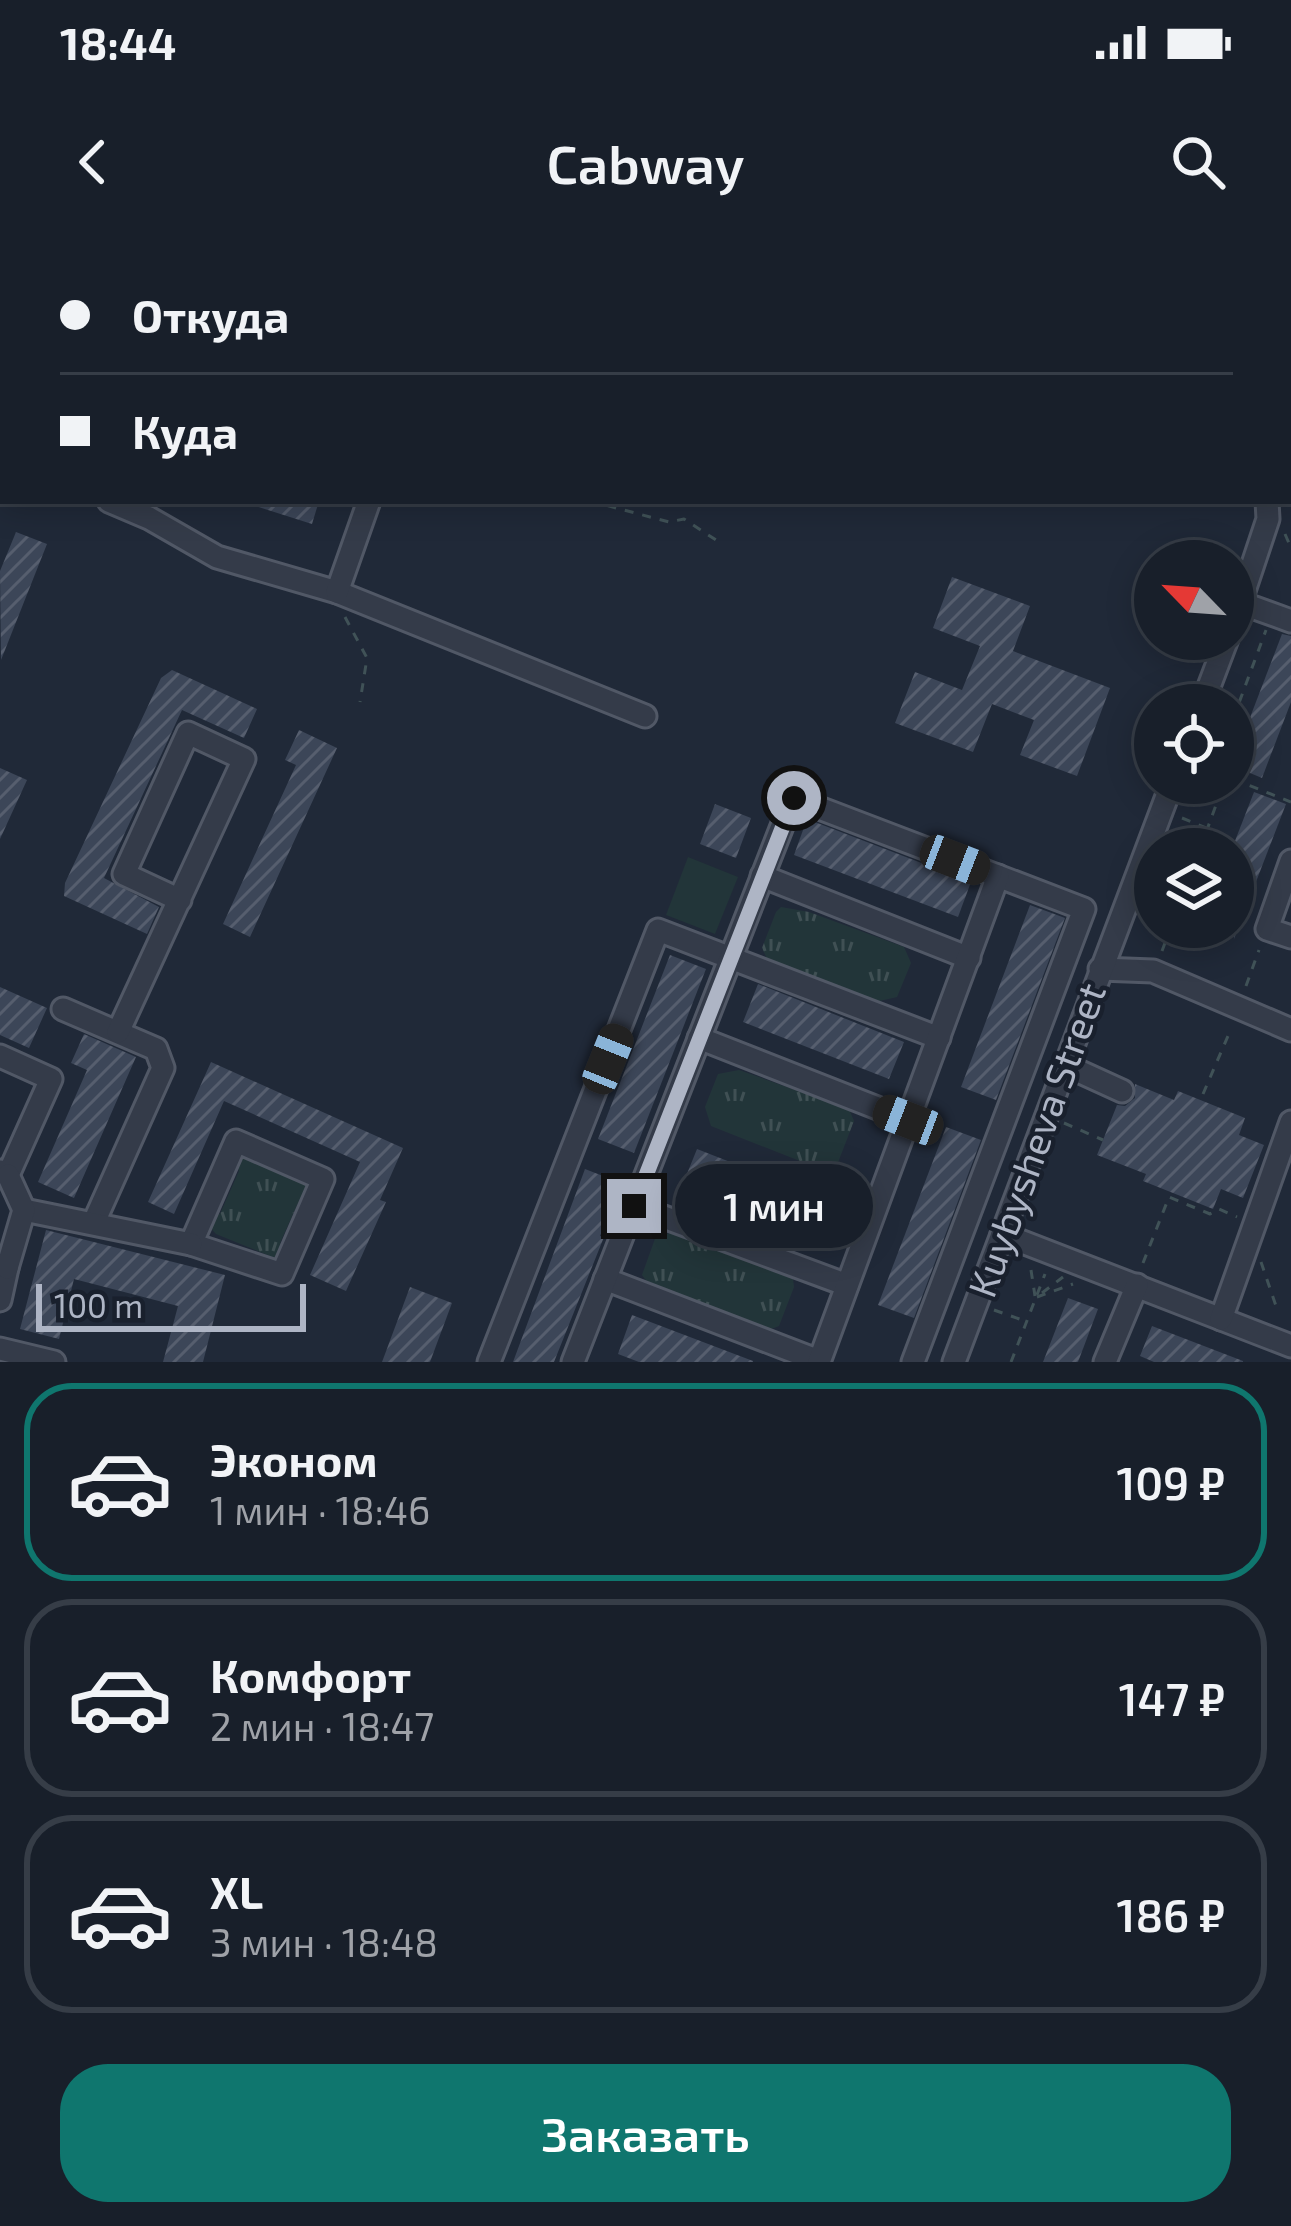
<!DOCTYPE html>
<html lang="ru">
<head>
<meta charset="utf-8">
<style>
  body { margin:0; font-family:"Exo 2",sans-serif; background:#212732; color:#f1f3f6; height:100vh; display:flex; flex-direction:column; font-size:45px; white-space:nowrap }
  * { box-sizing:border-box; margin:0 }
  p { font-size:39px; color:#9fa2a8 }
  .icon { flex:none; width:66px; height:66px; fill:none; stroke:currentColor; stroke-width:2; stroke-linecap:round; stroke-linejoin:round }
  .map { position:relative; height:1122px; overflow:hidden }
  .side { display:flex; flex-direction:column; background:#181f2a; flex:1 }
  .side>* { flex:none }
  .hud { position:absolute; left:0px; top:0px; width:1293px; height:264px; box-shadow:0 6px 30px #0003,0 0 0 3px #363d47; display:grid; align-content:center; height:264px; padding:0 60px; background:#181f2a }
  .needle { width:78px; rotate:295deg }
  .fabs { position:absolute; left:1134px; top:300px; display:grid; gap:24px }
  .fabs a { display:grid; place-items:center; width:120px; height:120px; border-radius:50%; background:#181f2a; box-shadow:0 6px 30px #0003,0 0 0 3px #363d47; font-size:60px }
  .scale { position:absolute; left:36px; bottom:30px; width:270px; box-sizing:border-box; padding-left:12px; border:6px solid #aeb5c5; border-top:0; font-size:33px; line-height:42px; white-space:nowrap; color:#aeb5c5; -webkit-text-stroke:9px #19202d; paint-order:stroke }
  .end { position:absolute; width:54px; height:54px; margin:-27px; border:15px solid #aeb5c5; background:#111; box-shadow:0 0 0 6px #111 }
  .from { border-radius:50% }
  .bubble { position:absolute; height:84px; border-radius:42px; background:#181f2a; box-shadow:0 6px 30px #0003,0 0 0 3px #363d47; font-size:39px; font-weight:600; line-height:84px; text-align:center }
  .car { position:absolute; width:36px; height:72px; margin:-36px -18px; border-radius:15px; box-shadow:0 0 9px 3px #0007; background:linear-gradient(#222 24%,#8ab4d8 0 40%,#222 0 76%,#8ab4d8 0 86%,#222 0) }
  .hud b { display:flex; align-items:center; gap:42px; height:114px; font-size:45px }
  .hud b+b { border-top:3px solid #363d47 }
  .hud i { width:30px; height:30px; background:#f1f3f6 }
  ul { padding:21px 0 0; list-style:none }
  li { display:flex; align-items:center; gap:36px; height:198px; margin:0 24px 18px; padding:0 36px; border:6px solid #363d47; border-radius:48px }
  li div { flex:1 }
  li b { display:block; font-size:45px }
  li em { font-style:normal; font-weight:600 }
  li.active { border-color:#0f766e }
  li>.icon { width:108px; height:108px; stroke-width:1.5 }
  .cta { display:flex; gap:24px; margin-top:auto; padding:24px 60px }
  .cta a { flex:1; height:138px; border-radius:48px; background:#0f766e; color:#fff; font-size:48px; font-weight:600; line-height:138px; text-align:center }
  .status { display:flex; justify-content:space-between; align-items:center; height:84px; padding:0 60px; background:#181f2a; direction:ltr }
  .status svg { height:33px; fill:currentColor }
  header { display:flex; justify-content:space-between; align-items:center; height:156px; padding:0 60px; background:#181f2a; font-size:54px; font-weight:600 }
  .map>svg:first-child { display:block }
  .grass { fill:#223539 }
  .park { fill:url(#park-tufts) }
  .garden { fill:url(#garden-furrows) }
  .building { fill:url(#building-hatch) }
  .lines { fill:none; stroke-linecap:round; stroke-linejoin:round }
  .minor-casing { stroke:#515866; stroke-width:27 }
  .path { stroke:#405257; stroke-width:3; stroke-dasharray:9 9; stroke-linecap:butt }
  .minor { stroke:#343b49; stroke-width:21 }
  .route { stroke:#aeb5c5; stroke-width:15 }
  .labels { text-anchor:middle; stroke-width:9; stroke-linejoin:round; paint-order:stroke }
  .street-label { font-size:39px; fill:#aeb5c5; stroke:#19202d }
</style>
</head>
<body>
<div class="status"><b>18:44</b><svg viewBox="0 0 49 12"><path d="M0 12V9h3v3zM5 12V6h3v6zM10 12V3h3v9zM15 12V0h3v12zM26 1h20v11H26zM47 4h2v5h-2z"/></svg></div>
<header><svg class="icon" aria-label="back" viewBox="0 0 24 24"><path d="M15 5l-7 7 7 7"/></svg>Cabway<svg class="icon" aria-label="search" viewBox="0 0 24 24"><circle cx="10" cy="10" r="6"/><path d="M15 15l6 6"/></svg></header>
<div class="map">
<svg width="1291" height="1122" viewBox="0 0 1291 1122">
  <defs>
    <pattern id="park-tufts" width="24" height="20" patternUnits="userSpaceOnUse" patternTransform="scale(3)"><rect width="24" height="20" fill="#223539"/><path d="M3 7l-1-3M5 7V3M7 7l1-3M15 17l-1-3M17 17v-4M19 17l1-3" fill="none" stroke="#405054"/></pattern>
    <pattern id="garden-furrows" width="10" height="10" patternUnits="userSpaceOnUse" patternTransform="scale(3)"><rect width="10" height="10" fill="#223539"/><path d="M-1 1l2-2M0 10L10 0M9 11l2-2" fill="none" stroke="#405054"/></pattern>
    <pattern id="building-hatch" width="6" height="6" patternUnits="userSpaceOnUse" patternTransform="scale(3)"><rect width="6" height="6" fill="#3c4658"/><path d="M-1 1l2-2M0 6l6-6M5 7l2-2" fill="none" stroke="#565e6e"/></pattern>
  </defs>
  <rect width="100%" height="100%" fill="#202938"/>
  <path class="grass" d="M688 617 738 637 715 694 666 675Z"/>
  <g class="park">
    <path d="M781 667 809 672 904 707 911 723 897 757 875 762 769 723 762 708 776 672Z"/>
    <path d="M739 830 849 869 854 881 837 925 820 929 711 886 705 867 718 834Z"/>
    <path d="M249 916 302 939 310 952 306 963H298L280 1003 285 1009 275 1018 216 994 209 986 211 976 220 974 239 931 235 922Z"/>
    <path d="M671 993 793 1039 794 1047 779 1086 766 1091 651 1047 642 1035 656 996Z"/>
  </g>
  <path class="garden" d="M448 0H885L457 3Z"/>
  <g class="building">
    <path d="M250 261H319L312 284 249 264Z"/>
    <path d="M16 292 47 304 1 420 0 331Z"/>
    <path d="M952 337 1030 366 1013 411 1110 448 1077 536 1020 515 1034 480 992 464 973 512 895 483 915 432 962 450 980 406 933 388Z"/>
    <path d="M1282 394 1291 396V462L1262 538 1233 526V522Z"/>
    <path d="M172 430 257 469 244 498 182 470 104 638 159 667 147 694 64 656 65 643 161 438Z"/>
    <path d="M299 490 337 508 250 697 223 684 296 525 285 520Z"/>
    <path d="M0 528 27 540 0 599Z"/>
    <path d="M1254 552 1286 564 1234 699 1233 606Z"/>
    <path d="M715 564 751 578 736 618 700 604Z"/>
    <path d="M807 579 971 642 958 677 794 615Z"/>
    <path d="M1030 665 1065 678 996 860 961 847Z"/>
    <path d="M670 715 706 729 634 913 598 899Z"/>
    <path d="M758 744 904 802 889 839 743 782Z"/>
    <path d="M0 747 47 768 29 808 0 795Z"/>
    <path d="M84 794 136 817 74 958 38 942 87 830 71 823Z"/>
    <path d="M211 822 403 908 380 960 386 962 346 1051 310 1035 360 922 224 861 174 974 148 962Z"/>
    <path d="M1135 844 1174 860 1178 851 1245 878 1239 895 1264 905 1243 958 1221 949 1213 969 1143 941 1146 934 1097 915 1117 865 1125 866 1135 858Z"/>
    <path d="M946 887 981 900 914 1078 878 1065Z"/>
    <path d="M697 909 842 966 827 1003 682 946Z"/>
    <path d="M585 929 621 943 600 996 604 997 554 1122H513Z"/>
    <path d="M46 990 225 1035 203 1122H163L178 1066 74 1039 59 1099 20 1089Z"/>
    <path d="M410 1047 452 1063 430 1122H382Z"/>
    <path d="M1068 1058 1098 1069 1078 1122H1043Z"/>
    <path d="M632 1075 753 1121V1122H639L618 1114Z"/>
    <path d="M1152 1086 1243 1121V1122H1154L1140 1116Z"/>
  </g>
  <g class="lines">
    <defs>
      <g id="minor">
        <path d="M1290 191 1291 190"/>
        <path d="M0 214 3 215"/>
        <path d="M109 261 149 278 217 317 337 352 645 476"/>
        <path d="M337 352 369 261"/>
        <path d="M1241 363 1291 381"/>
        <path d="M1233 384 1268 279 1267 261"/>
        <path d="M1202 465 1227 399"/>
        <path d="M1291 621 1267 689 1291 697"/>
        <path d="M762 636 969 718"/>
        <path d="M1100 729 1153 731 1291 790"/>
        <path d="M63 769 156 809 163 828 94 982"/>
        <path d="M118 792 244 519 188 493 124 634 180 660"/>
        <path d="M699 798 908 880"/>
        <path d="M0 816 51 839 8 935 0 931"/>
        <path d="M1076 830 1122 851"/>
        <path d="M236 901 323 939 282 1034 191 1004Z"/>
        <path d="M634 966 847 1045"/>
        <path d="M24 970 191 1004"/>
        <path d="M1002 994 1291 1106"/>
        <path d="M0 1025 7 1028 0 1060"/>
        <path d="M7 1028 24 970 8 935"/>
        <path d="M605 1039 819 1121"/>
        <path d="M1221 1079 1291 882"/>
        <path d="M0 1109 54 1122"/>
        <path d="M489 1122 658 690 939 798"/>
        <path d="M573 1122 793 558 1084 669 913 1122"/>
        <path d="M819 1122 998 636"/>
        <path d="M954 1122 1172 543"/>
        <path d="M1105 1122 1137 1045"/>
      </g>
    </defs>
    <use href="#minor" class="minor-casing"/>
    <g class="path">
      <path d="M590 261 669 282 684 279 716 300"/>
      <path d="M1285 294 1291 308"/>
      <path d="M345 377 367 418 360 462"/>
      <path d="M1233 479 1266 390"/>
      <path d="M1233 539 1291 562"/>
      <path d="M1182 578 1206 588"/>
      <path d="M1200 609 1224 543"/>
      <path d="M1162 711 1171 687"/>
      <path d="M1246 746 1259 710"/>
      <path d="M1203 854 1228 796"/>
      <path d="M1064 883 1103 900"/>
      <path d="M1261 1022 1278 1072"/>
      <path d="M1143 1023 1169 957 1210 974 1219 969 1237 977"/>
      <path d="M1031 1030 1035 1056"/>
      <path d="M1042 1053 1063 1037"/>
      <path d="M1037 1057 1073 1044"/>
      <path d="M994 1070 1025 1081"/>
      <path d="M1011 1122 1045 1034"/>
    </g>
    <use href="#minor" class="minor"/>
  </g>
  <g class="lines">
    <path class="route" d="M634 966 794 558"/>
  </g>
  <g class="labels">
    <g class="street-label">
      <text transform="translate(1037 900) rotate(-70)" y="14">Kuybysheva Street</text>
    </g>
  </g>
</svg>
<div class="fabs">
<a><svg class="needle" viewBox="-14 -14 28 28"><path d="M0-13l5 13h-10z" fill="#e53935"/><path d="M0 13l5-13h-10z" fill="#9fa2a8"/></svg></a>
<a><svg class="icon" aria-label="locate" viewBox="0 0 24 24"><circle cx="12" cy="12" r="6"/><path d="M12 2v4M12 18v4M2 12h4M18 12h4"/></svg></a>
<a><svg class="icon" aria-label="layers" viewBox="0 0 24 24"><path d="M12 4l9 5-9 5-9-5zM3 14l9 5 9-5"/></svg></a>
</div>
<div class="scale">100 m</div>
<i class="end from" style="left:794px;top:558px"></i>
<i class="end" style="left:634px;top:966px"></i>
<div class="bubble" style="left:675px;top:924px;width:198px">1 мин</div>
<i class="car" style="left:955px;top:620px;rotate:111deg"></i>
<i class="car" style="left:608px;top:819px;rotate:22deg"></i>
<i class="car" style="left:908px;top:880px;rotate:291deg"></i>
<div class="hud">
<b><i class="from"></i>Откуда</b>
<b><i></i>Куда</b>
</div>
</div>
<section class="side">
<ul>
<li class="active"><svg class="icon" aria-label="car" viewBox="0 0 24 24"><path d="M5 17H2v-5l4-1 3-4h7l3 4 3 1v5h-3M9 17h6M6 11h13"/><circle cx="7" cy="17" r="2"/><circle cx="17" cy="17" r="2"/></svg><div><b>Эконом</b><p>1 мин · 18:46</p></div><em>109 ₽</em></li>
<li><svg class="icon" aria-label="car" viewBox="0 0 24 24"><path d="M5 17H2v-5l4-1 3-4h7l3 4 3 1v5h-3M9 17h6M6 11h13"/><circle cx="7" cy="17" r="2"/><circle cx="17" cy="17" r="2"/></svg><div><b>Комфорт</b><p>2 мин · 18:47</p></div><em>147 ₽</em></li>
<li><svg class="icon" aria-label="car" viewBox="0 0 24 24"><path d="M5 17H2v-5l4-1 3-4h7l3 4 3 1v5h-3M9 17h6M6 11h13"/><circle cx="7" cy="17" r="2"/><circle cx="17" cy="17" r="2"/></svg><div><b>XL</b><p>3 мин · 18:48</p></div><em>186 ₽</em></li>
</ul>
<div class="cta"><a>Заказать</a></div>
</section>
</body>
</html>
